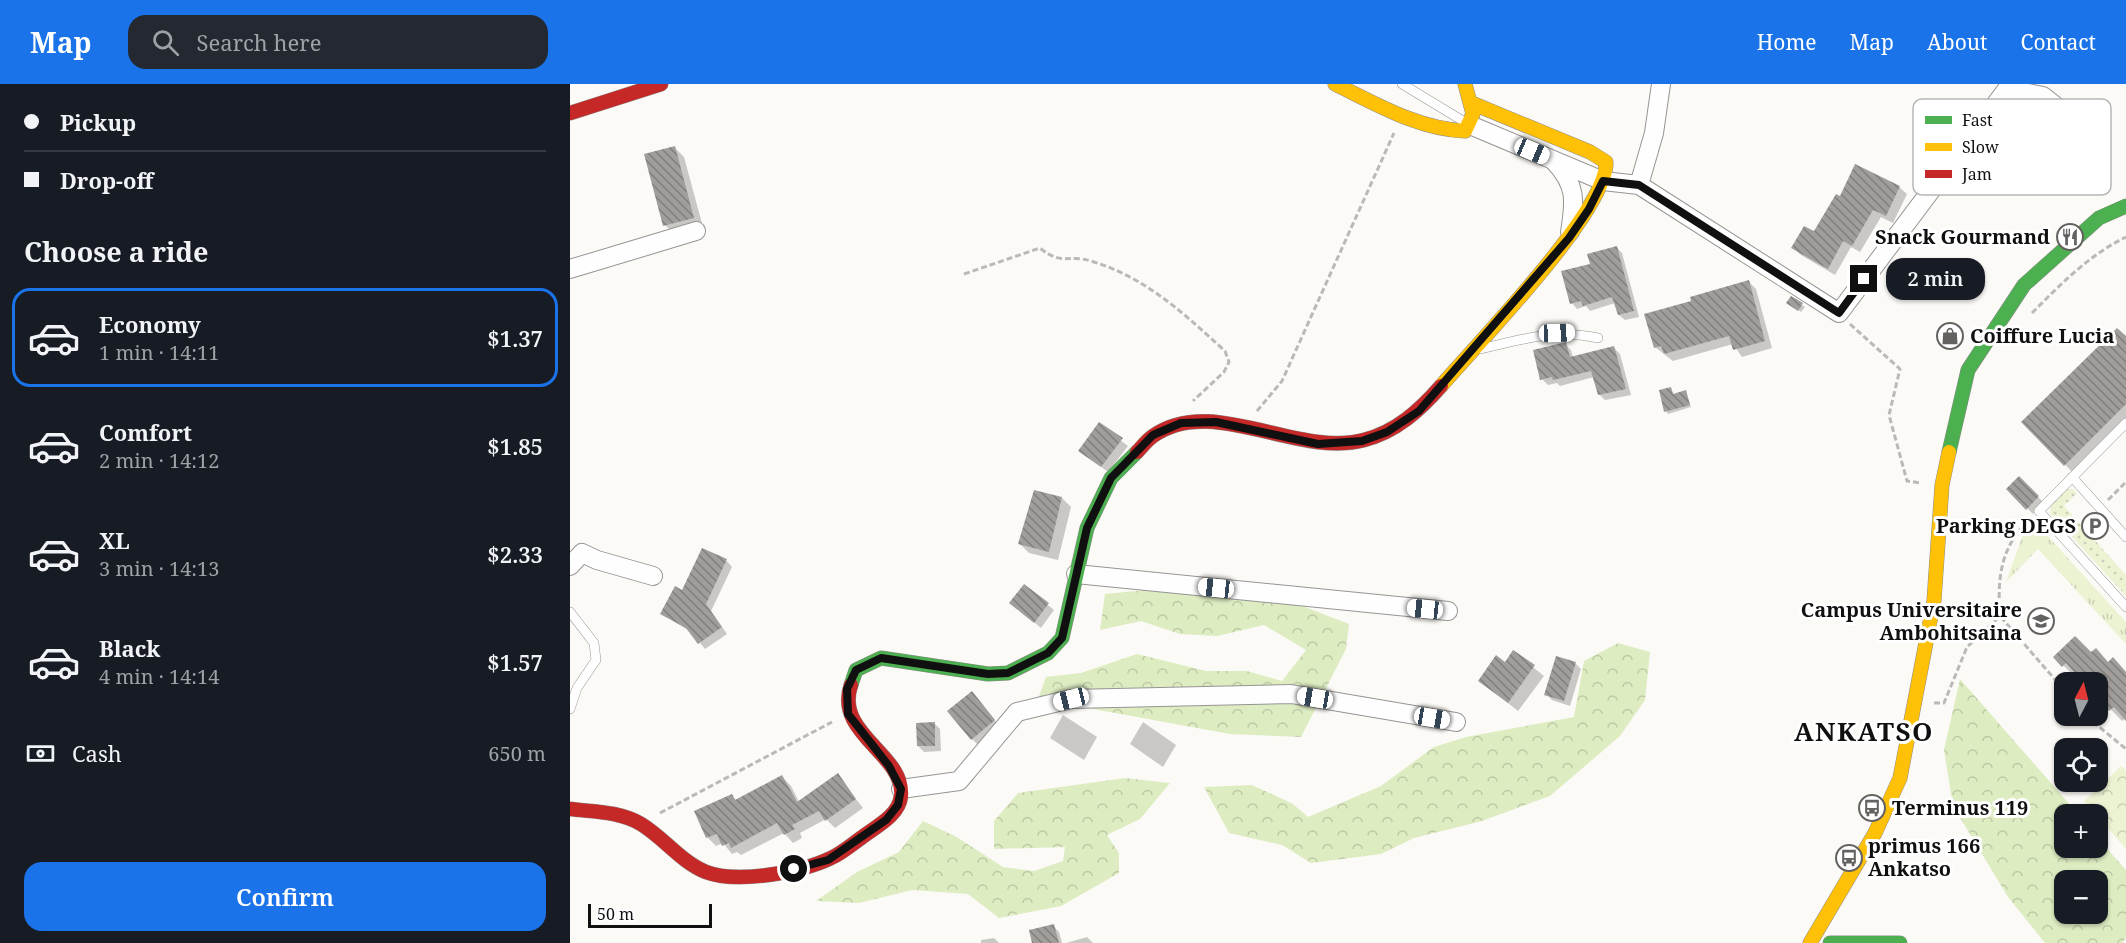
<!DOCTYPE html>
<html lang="en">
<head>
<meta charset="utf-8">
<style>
  body { margin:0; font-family:"Noto Serif",serif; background:#242831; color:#f1f3f6; height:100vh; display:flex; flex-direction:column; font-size:22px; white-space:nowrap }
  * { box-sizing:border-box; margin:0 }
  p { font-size:20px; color:#9ea1a6 }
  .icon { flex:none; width:33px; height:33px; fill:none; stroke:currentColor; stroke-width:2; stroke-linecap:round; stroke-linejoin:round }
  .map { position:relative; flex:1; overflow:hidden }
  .drawer { display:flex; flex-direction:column; background:#171b24; width:570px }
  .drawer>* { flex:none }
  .banner { display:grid; align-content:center; height:132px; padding:0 24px; background:#171b24 }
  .needle { width:39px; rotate:7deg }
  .controls { position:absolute; left:1484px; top:588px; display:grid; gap:12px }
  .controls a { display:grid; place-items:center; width:54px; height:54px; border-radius:12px; background:#171b24; box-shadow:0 2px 4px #0004; font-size:30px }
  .scale { position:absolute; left:18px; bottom:15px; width:124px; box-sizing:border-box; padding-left:6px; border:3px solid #101010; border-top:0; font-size:16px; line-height:21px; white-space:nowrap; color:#101010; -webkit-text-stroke:4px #fff; paint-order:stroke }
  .end { position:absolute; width:27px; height:27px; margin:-14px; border:8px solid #101010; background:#fff; box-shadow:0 0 0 3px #fff }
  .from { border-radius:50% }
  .bubble { position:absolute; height:42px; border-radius:18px; background:#171b24; box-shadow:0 2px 4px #0004; font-size:20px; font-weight:600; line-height:42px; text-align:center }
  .car { position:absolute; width:18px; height:36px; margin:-18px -9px; border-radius:8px; box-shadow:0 0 4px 2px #0007; background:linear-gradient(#fff 24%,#345 0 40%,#fff 0 76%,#345 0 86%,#fff 0) }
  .banner b { display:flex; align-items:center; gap:21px; height:57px; font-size:22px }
  .banner b+b { border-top:2px solid #363941 }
  .banner i { width:15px; height:15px; background:#f1f3f6 }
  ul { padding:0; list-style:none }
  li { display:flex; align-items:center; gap:18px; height:99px; margin:0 12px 9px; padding:0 12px; border:3px solid transparent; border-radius:18px }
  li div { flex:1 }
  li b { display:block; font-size:22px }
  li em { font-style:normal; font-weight:600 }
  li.on { border-color:#1a73e8 }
  li>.icon { width:54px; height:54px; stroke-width:1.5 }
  h2 { padding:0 24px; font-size:27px; line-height:72px }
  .pay { display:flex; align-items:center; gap:15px; height:66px; padding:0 24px; font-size:22px }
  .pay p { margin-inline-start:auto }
  .primary-button { display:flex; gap:12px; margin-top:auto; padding:12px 24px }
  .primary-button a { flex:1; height:69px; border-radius:18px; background:#1a73e8; color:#fff; font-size:24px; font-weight:600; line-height:69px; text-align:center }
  header { display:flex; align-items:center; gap:36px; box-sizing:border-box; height:84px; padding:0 30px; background:#1a73e8; color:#fff }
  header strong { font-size:28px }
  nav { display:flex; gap:33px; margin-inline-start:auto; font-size:21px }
  .search { width:420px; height:54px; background:#242831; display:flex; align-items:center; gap:15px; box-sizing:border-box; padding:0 21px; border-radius:18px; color:#9ea1a6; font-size:22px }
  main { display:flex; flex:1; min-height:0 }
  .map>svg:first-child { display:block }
  .grass { fill:url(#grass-tufts) }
  .forest { fill:url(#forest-crowns); fill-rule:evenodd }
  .park { fill:url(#park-crowns) }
  .garden { fill:url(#garden-dots) }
  .shadow { fill:#0003 }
  .building { fill:url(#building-back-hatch) }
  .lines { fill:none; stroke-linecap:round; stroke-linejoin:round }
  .lane-casing { stroke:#969594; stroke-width:10 }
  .street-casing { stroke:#969594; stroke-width:20 }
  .fast-casing { stroke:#8d8c8a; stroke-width:15 }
  .slow-casing { stroke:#8d8c8a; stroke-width:15 }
  .jam-casing { stroke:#8d8c8a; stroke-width:15 }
  .path { stroke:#b9b9b8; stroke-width:3; stroke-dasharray:6 3; stroke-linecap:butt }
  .lane { stroke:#fffefe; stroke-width:9 }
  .street { stroke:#fffefe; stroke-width:18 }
  .fast { stroke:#4caf50; stroke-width:14 }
  .slow { stroke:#ffc107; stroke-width:14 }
  .jam { stroke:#c62828; stroke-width:14 }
  .route { stroke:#101010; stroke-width:8 }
  .labels { text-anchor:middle; stroke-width:6; stroke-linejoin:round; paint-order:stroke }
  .poi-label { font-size:20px; font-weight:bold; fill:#101010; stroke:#fff; text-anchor:end }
  .district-label { font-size:26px; font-weight:bold; letter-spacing:1.5px; fill:#101010; stroke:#fff }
  .key { fill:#fff; stroke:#b7b7b7; stroke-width:1.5 }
  .key-label { font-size:16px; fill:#101010 }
</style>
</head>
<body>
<header>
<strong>Map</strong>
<div class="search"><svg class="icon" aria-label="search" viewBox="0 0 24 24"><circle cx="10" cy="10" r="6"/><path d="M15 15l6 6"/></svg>Search here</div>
<nav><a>Home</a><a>Map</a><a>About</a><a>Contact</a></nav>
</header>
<main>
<section class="drawer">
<div class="banner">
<b><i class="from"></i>Pickup</b>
<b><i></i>Drop-off</b>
</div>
<h2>Choose a ride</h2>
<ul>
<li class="on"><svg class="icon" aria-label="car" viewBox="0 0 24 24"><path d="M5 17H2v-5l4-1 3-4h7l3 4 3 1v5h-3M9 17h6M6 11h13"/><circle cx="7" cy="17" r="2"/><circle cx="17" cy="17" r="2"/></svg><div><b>Economy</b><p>1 min · 14:11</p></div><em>$1.37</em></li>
<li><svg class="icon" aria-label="car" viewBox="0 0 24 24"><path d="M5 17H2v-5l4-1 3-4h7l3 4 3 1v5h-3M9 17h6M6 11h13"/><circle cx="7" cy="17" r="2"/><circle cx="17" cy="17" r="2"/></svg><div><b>Comfort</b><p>2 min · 14:12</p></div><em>$1.85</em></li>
<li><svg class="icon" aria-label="car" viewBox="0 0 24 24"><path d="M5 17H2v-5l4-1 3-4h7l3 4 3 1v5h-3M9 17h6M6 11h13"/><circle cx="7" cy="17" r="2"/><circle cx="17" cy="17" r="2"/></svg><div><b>XL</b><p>3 min · 14:13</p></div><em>$2.33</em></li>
<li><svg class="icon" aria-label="car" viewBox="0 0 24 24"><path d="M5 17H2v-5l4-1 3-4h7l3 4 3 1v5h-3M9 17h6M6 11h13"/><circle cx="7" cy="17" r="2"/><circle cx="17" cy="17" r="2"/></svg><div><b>Black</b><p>4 min · 14:14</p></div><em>$1.57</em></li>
</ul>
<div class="pay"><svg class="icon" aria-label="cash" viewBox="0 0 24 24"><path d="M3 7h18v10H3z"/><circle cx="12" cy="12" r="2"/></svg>Cash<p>650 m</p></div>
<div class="primary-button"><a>Confirm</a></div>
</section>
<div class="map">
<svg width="1556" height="859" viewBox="0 0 1556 859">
  <defs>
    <pattern id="grass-tufts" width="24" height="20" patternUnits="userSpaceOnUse" patternTransform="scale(1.5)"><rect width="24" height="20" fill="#ebf3d3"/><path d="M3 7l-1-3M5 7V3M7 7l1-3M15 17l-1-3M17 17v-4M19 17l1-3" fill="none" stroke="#c8cfb4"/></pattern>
    <pattern id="forest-crowns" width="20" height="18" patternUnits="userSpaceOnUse" patternTransform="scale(1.5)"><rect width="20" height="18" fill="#ddecc1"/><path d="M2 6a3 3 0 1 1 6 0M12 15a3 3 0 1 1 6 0" fill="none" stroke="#bdc9a5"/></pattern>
    <pattern id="park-crowns" width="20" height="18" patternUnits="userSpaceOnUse" patternTransform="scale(1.5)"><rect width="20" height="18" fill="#ebf3d3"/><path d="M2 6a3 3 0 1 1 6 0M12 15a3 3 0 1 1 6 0" fill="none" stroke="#c8cfb4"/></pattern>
    <pattern id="garden-dots" width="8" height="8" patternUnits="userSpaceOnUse" patternTransform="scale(1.5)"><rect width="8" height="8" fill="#ebf3d3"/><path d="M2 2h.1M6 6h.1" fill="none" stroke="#c8cfb4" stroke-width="1.8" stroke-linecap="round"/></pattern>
    <pattern id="building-back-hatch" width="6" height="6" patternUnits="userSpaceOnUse" patternTransform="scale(1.5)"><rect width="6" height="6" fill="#a09d9b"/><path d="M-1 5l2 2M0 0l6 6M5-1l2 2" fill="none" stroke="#817f7d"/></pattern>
  </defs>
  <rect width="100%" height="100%" fill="#fcfaf6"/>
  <path class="grass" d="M1465 438 1556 538V560L1468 465 1436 498 1453 451Z"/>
  <g class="forest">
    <path d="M598 504 714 515 779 540 776 565 731 653 660 650 468 615 476 593 511 589 567 570 636 587H677L712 597 736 566 694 541 647 552 610 550 571 537 530 546 535 510Z"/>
    <path d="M1048 559 1080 568 1075 616 1050 652 980 712 912 737 844 754 811 770 741 779 712 761 659 749 634 703 682 701 723 720 738 733 811 702 864 663 896 653 1004 633 1014 577Z"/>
    <path d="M1390 595 1508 730H1494V764H1527V753L1556 786V853L1553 859H1475L1438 813 1383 722 1374 666ZM1494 796H1527V830H1494Z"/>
    <path d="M555 694 600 699 570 735 537 751 549 769V789L491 822 429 834 398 810 342 806 289 819 246 817 287 788 329 768 353 737 385 752 433 783 464 787 493 777 495 763 424 765V737L448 709Z"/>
  </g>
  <path class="park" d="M1551 682 1556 686V765L1514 717Z"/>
  <path class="garden" d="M1496 405H1503L1507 409 1494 422 1556 491V512L1480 429 1481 418Z"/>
  <g class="shadow">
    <path d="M105 64 114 73 133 143 104 150 95 141Z"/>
    <path d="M1329 103 1337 110 1323 139 1311 133 1290 168 1281 163 1265 191 1231 171 1223 164 1244 149 1271 114Z"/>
    <path d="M1047 164 1052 169 1069 233 1055 236 1049 231 1045 219 1020 227 1016 222 1007 225 1002 219Z"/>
    <path d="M1178 197 1186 205 1202 264 1172 273 1163 260 1103 277 1085 263 1123 218Z"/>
    <path d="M1222 214 1235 223 1231 228 1221 221Z"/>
    <path d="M1556 254V345L1507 393 1453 338Z"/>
    <path d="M995 260 1001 266 1003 274 1044 264 1050 270 1061 311 1035 316 1029 310 1024 293 990 302 987 299 978 301 972 295Z"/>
    <path d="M1101 305 1104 311 1116 308 1121 323 1098 330 1096 327Z"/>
    <path d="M529 340 558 362 538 388 510 367Z"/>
    <path d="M1449 394 1474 419 1463 430 1438 405Z"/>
    <path d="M492 414 501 423 488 476 459 469 450 460Z"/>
    <path d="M156 476 162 483 141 527 157 550 135 565 121 548 92 530 113 508Z"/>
    <path d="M454 502 484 526 471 544 441 519Z"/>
    <path d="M944 568 974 592 948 627 910 597 935 580Z"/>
    <path d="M1522 570 1556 588V634L1552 637 1527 611V598H1515L1508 590 1505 593 1485 573Z"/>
    <path d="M1005 579 1011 585 1000 622 982 616 976 610Z"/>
    <path d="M408 615 430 643 408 661 402 655Z"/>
    <path d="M493 631 527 653 514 676 480 654Z"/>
    <path d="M573 638 606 661 593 683 560 660Z"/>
    <path d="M364 639 370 645 371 667 354 668 348 662Z"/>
    <path d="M267 691 293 724 265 744 256 735 230 749 232 754 223 759 214 749 171 771 167 768 162 770 153 759 146 762 137 753 162 712 167 717 212 693 221 702 229 718Z"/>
    <path d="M483 842 489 848 492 859H464Z"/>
    <path d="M517 853 523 859H496Z"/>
    <path d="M424 854 429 859H411V856Z"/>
  </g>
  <g class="building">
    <path d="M105 62 124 134 93 142 74 70Z"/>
    <path d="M1285 80 1330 102 1316 132 1303 126 1282 162 1273 157 1258 185 1221 164 1234 142 1244 147 1266 110 1270 112Z"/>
    <path d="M1047 162 1064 227 1048 231 1042 213 1013 222 1011 217 1000 220 991 187 1020 180 1017 170Z"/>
    <path d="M1179 196 1195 257 1163 266 1159 252 1094 270 1091 262 1084 264 1074 230 1121 217 1120 213Z"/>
    <path d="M1221 212 1233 219 1228 227 1216 219Z"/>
    <path d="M1547 244 1556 252V320L1494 382 1451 338Z"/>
    <path d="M996 258 1000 273 1044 262 1056 305 1028 311 1021 287 983 296 982 293 970 296 963 266Z"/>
    <path d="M1101 303 1103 310 1116 306 1120 321 1094 328 1089 306Z"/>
    <path d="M529 338 553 354 531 383 508 367Z"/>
    <path d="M1449 392 1469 412 1456 426 1436 405Z"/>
    <path d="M464 406 492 413 479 468 448 460Z"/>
    <path d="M132 464 157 475 136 520 152 543 128 560 116 544 90 530 105 502 112 506Z"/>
    <path d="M454 500 479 519 464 539 439 519Z"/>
    <path d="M1505 552 1521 568 1526 564 1538 578 1543 573 1556 588V637L1544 623 1539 627 1527 613V598H1513L1496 579 1492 583 1483 573Z"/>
    <path d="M943 566 965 581 938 619 908 597 926 571 935 578Z"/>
    <path d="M986 572 1006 578 994 617 974 611Z"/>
    <path d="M402 607 425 636 401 656 377 627Z"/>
    <path d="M365 638V662H347L346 639Z"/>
    <path d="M268 689 286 715 255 737 249 727 222 741 225 745 214 751 207 739 161 764 159 759 152 762 147 750 136 754 124 727 162 710 165 716 212 691 227 718Z"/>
    <path d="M484 840 489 859H462L459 846Z"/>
  </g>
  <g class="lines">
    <defs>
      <g id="lane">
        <path d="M832 0 898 40"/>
        <path d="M911 265C952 255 986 245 1028 254"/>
        <path d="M1556 339 1469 427 1556 523"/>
        <path d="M1502 393 1556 453"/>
        <path d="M0 528 24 559 26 576 7 604 0 625"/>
      </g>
      <g id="street">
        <path d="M900 41 1033 97 1069 101 1269 229 1437 5 1473 12 1502 35 1522 83"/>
        <path d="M984 77C1007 101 1005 117 1000 148"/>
        <path d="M1069 101 1084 49 1091 0"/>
        <path d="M0 185 126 147"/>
        <path d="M0 482 12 469 27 476 83 492"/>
        <path d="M506 490 878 527"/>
        <path d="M331 705 389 697 447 628 501 615 721 610 886 638"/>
      </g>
      <g id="fast">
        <path d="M1379 368 1398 286 1454 201 1529 134 1556 122"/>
        <path d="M281 601 286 586 311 574 418 590 438 589 478 569 492 554 517 444 541 394 567 368"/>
        <path d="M1260 859H1330"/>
      </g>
      <g id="slow">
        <path d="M765 0C806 20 848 45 895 47L903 30 895 0"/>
        <path d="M871 302C907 260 1038 126 1036 78L1020 68 904 20"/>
        <path d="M1240 859 1305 749 1330 694 1364 517 1372 401 1379 368"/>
      </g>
      <g id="jam">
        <path d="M0 29 91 0"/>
        <path d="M567 368C572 363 577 356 583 352 642 310 727 374 794 356 826 348 850 326 871 302"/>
        <path d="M0 725C24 728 49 727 71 740 94 754 111 778 136 788 168 800 232 788 261 774 272 769 281 761 291 754 305 743 329 732 331 712 335 670 264 650 281 601"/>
      </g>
    </defs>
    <use href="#lane" class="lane-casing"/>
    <use href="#street" class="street-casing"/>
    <use href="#fast" class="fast-casing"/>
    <use href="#slow" class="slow-casing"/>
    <use href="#jam" class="jam-casing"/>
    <g class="path">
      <path d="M394 190 470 164C492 182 498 170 521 177 577 194 613 229 655 267L659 278 654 288 623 317"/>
      <path d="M1462 229C1491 200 1519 171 1556 153"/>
      <path d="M1280 240 1330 285 1319 331 1337 397 1351 399"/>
      <path d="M687 327 712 297 824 49"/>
      <path d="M1538 416 1556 398"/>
      <path d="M1430 532C1427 493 1431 461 1461 434"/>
      <path d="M1364 619H1374L1397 563 1430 532 1494 606"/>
      <path d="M1516 632 1556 665"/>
      <path d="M90 729 262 638"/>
    </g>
    <use href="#lane" class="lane"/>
    <use href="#street" class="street"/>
    <use href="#fast" class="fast"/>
    <use href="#slow" class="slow"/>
    <use href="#jam" class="jam"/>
  </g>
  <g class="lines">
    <path class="route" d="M224 785 258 776 316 736 328 721 331 705 319 682 278 630 277 605 286 586 311 574 418 590 438 589 478 569 492 554 517 444 541 394 583 351 611 339 646 338 748 360 792 357 817 348 849 327 999 154 1019 125 1033 97 1069 101 1269 229 1294 195"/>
  </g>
  <defs>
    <symbol id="restaurant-ring" viewBox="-11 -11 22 22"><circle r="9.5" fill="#fff" stroke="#636260" stroke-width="1.5"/><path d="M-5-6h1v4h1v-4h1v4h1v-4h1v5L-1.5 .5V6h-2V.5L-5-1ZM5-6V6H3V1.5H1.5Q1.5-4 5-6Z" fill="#636260"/></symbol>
    <symbol id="shop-ring" viewBox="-11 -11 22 22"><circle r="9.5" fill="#fff" stroke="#636260" stroke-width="1.5"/><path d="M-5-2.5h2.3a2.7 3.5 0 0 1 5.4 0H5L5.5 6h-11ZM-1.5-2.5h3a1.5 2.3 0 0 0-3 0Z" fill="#636260"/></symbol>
    <symbol id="parking-ring" viewBox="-11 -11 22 22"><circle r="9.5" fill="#fff" stroke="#636260" stroke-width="1.5"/><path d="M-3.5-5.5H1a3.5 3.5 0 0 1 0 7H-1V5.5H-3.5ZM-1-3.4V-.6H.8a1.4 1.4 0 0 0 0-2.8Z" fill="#636260"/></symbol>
    <symbol id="university-ring" viewBox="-11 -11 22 22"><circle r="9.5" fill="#fff" stroke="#636260" stroke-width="1.5"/><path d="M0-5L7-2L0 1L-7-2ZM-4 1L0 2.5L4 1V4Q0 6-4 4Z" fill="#636260"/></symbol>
    <symbol id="bus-ring" viewBox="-11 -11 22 22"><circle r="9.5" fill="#fff" stroke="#636260" stroke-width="1.5"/><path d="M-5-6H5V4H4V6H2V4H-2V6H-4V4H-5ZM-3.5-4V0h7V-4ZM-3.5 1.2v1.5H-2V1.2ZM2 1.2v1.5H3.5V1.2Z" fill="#636260"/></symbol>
  </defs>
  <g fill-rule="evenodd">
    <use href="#restaurant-ring" x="1485" y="138" width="30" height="30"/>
    <use href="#shop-ring" x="1365" y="237" width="30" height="30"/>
    <use href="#parking-ring" x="1510" y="427" width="30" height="30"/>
    <use href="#university-ring" x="1456" y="522" width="30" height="30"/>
    <use href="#bus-ring" x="1287" y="709" width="30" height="30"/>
    <use href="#bus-ring" x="1264" y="759" width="30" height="30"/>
  </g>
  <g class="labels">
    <g class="poi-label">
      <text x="1480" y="160">Snack Gourmand</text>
      <text x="1400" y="259" text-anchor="start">Coiffure Lucia</text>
      <text x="1506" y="449">Parking DEGS</text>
      <text x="1452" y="533">Campus Universitaire<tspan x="1452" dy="23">Ambohitsaina</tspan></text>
      <text x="1322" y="731" text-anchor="start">Terminus 119</text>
      <text x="1298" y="769" text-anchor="start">primus 166<tspan x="1298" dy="23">Ankatso</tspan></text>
    </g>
    <g class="district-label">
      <text x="1294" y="657">ANKATSO</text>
    </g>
  </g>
  <rect x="1343" y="15" width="198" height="96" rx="9" class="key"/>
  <rect x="1355" y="32" width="27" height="8" fill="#4caf50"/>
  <rect x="1355" y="59" width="27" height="8" fill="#ffc107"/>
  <rect x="1355" y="86" width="27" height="8" fill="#c62828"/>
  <g class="key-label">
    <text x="1392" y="42">Fast</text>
    <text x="1392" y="69">Slow</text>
    <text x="1392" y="96">Jam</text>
  </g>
</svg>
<div class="controls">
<a><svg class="needle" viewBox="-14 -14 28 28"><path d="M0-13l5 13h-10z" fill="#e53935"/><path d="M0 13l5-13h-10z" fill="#9ea1a6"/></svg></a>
<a><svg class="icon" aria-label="locate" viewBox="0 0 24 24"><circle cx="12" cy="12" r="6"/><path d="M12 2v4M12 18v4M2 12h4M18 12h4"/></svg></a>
<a>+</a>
<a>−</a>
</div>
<div class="scale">50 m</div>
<i class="end from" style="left:224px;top:785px"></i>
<i class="end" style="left:1294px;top:195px"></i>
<div class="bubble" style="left:1316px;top:174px;width:99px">2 min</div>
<i class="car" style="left:962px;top:67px;rotate:113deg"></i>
<i class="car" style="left:987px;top:249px;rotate:88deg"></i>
<i class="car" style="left:646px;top:504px;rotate:276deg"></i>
<i class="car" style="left:855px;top:525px;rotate:276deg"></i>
<i class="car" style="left:745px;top:614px;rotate:280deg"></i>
<i class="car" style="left:501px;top:615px;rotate:256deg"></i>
<i class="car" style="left:862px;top:634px;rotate:100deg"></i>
</div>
</main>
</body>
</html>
